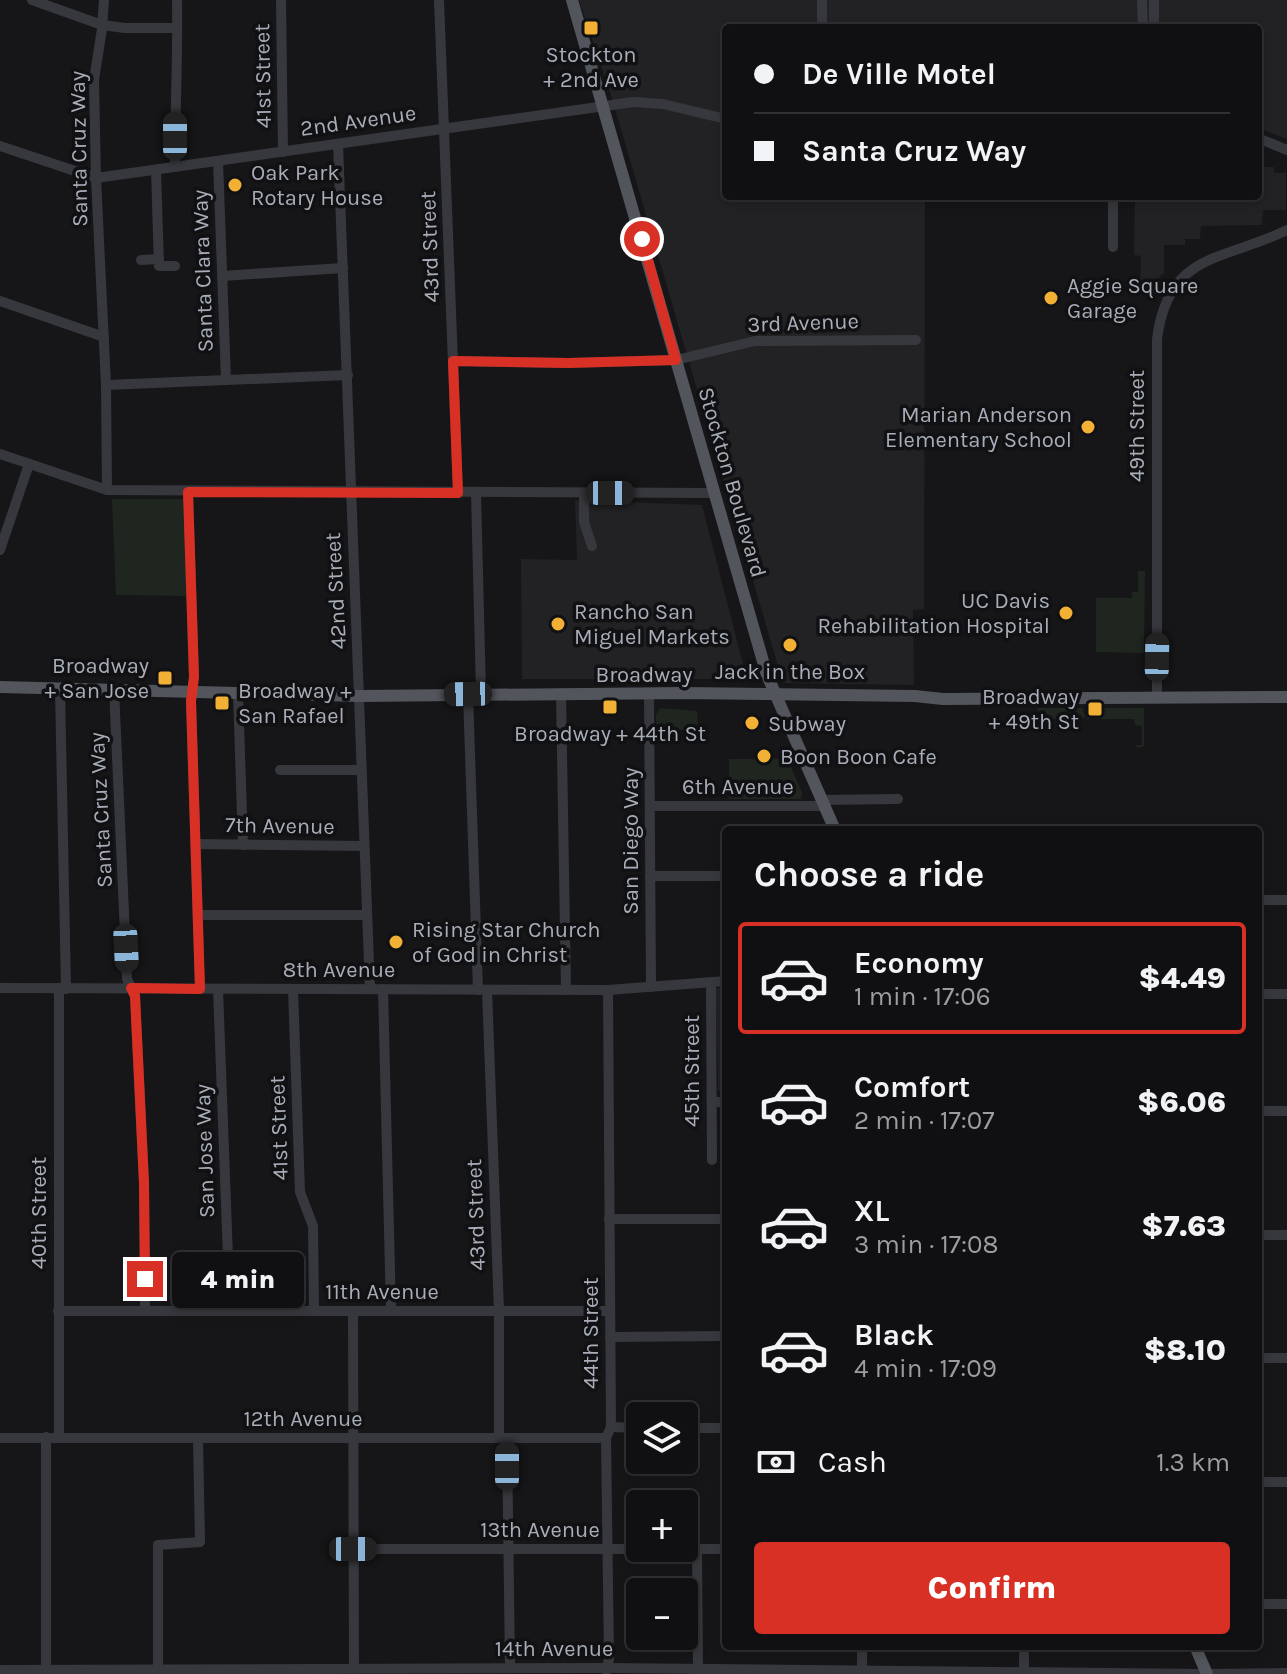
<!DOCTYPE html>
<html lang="en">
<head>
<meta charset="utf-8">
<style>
  body { margin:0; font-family:Karla,sans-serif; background:#1e1e20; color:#f1f3f6; height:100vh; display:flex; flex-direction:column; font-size:30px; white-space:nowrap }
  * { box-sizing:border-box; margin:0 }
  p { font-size:26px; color:#9c9d9f }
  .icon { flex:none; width:44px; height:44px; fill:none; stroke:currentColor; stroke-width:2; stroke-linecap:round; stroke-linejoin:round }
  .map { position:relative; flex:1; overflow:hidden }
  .sheet { position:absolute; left:722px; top:826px; width:540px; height:824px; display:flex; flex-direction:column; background:#101012; border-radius:8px; box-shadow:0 4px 12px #0003,0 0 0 2px #303032 }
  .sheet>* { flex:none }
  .guide { position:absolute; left:722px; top:24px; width:540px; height:176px; border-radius:8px; box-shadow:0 4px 12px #0003,0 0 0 2px #303032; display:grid; align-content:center; height:176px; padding:0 32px; background:#101012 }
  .controls { position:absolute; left:626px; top:1402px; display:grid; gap:16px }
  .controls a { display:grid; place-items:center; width:72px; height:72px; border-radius:8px; background:#101012; box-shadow:0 4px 12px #0003,0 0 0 2px #303032; font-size:40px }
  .end { position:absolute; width:36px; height:36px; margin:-18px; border:10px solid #d93025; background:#fff; box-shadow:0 0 0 4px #fff }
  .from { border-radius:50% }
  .bubble { position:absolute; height:56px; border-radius:8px; background:#101012; box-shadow:0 4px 12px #0003,0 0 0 2px #303032; font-size:26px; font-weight:800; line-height:56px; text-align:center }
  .car { position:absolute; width:24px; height:48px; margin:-24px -12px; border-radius:10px; box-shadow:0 0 6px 2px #0007; background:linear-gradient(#222 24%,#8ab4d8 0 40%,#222 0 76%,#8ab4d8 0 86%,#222 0) }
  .guide b { display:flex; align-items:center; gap:28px; height:76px; font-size:30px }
  .guide b+b { border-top:2px solid #303032 }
  .guide i { width:20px; height:20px; background:#f1f3f6 }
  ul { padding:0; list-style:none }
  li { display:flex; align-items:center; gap:24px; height:112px; margin:0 16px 12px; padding:0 16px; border:4px solid transparent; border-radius:8px }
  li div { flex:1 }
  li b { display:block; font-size:30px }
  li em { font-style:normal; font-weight:800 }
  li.active { border-color:#d93025 }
  li>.icon { width:72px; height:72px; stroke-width:1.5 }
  h2 { padding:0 32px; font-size:36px; line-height:96px }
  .pay { display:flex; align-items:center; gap:20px; height:88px; padding:0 32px; font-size:30px }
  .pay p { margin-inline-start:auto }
  .action { display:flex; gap:16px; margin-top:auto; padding:16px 32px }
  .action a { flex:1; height:92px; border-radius:8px; background:#d93025; color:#fff; font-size:32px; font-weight:800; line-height:92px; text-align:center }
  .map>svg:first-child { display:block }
  .built { fill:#222225 }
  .green { fill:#1e261f }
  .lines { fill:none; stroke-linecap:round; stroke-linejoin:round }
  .minor { stroke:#37383d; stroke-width:10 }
  .major { stroke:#53555c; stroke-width:12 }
  .route { stroke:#d93025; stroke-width:10 }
  .poi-dot { fill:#f2b134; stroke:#111113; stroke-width:3 }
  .labels { text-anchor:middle; stroke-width:7; stroke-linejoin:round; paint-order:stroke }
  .poi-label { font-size:22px; fill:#a8adb8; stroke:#111113; text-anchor:start }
  .street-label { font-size:22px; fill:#a8adb8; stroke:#111113 }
</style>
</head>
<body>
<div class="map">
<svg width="1287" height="1674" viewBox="0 0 1287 1674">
  <rect width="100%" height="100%" fill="#161618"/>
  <g class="built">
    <path d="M579 0H1287V139L1258 128V28H726V196H925L924 609 913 610 914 685 783 683 611 95Z"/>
    <path d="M1258 161H1262L1263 167H1274V173H1286V210H1263L1262 225 1201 226 1200 239H1185V245H1164V273L1155 281H1140L1141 256 1134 255 1135 196H1258Z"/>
    <path d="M575 500 702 505 744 668 736 679H522L521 559 577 560Z"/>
    <path d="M726 987V1091H718L716 988Z"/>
  </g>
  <g class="green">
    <path d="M112 499H183L188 596 116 595Z"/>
    <path d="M1138 571H1145L1144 653 1096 652V598H1132V592H1138Z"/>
    <path d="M660 708 697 711 698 730H656V715Z"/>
    <path d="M1038 708H1083L1085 718 1041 719V725L1038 722Z"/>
    <path d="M1090 708H1144V746L1137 748 1136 745H1142V726L1135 725 1134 719H1087Z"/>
    <path d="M787 759 802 792 801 799H729V759Z"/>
  </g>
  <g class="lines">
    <g class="minor">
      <path d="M32 0 102 25 125 28H177"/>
      <path d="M104 0 102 29 94 80 96 178 106 385 107 490"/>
      <path d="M281 0 283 152"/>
      <path d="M439 0 458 493"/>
      <path d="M822 0V28"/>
      <path d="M1142 0 1143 28"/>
      <path d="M1154 0V28"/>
      <path d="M1258 138 1287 150"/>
      <path d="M338 144 370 989"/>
      <path d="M0 146 96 178 633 102 663 104 726 119"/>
      <path d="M218 161 226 380"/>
      <path d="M175 167C175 111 178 56 177 0"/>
      <path d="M156 170 159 266H175"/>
      <path d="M1113 247V196"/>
      <path d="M141 260 159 259"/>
      <path d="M222 276 343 268"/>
      <path d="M0 301 104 337"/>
      <path d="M453 361 568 363 676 360 755 341 916 340"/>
      <path d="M106 385 348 375"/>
      <path d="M0 454 107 490 715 493"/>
      <path d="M188 492 194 677 191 701 200 989"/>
      <path d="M476 493 481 693"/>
      <path d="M584 493V522L592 546"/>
      <path d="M0 550 29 464"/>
      <path d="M60 689 66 989"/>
      <path d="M114 689 127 979 135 996 144 1183 145 1311"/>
      <path d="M238 693 243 845"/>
      <path d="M561 693 566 990"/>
      <path d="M468 694 478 990"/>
      <path d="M649 694 651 987"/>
      <path d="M1157 697V339C1168 251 1225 261 1287 230"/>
      <path d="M280 770H361"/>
      <path d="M821 800 898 799"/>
      <path d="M650 806H826"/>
      <path d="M196 844 364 846"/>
      <path d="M650 876H726"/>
      <path d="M1258 900H1287"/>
      <path d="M199 915H367"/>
      <path d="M711 983 712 1160"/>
      <path d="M0 988 608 990 726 981"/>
      <path d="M59 988V1438"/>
      <path d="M218 989 230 1311"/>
      <path d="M293 989 300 1192 313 1226 314 1311"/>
      <path d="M383 989 391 1311"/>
      <path d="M487 990 499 1311V1438"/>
      <path d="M1258 994H1287"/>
      <path d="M712 1102H726"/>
      <path d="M1258 1111H1287"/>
      <path d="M609 1219H726"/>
      <path d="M1258 1235H1287"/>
      <path d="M58 1311H610"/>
      <path d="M353 1311 354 1668"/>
      <path d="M610 1337 726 1336"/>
      <path d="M1258 1358H1287"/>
      <path d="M611 1427 640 1428"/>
      <path d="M684 1428H726"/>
      <path d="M0 1438H606"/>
      <path d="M507 1438 510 1668"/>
      <path d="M1258 1482H1287"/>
      <path d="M353 1549H726"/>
      <path d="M697 1549 698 1671"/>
      <path d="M1258 1604H1287"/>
      <path d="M862 1646V1671"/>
      <path d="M1024 1646V1672"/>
      <path d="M158 1669V1545L200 1542 198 1438"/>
      <path d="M0 1670 607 1668 1203 1674"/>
      <path d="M46 1670V1437"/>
      <path d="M606 1671 609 1659 606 1438 611 1427 608 990"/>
      <path d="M1211 1674 1287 1673"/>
    </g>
    <g class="major">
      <path d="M572 0 767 675 835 830"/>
      <path d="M0 687 360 696 686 693 915 696 943 699 1287 697"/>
      <path d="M1195 1646 1207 1674"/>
    </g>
  </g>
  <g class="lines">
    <path class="route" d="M145 1279 144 1183 135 996 131 988 200 989 191 701 194 677 188 492 458 493 453 361 568 363 676 360 642 239"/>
  </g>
  <g class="poi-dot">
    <rect x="583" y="20" width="16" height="16" rx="4"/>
    <circle cx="235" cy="185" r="8"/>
    <circle cx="1051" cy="298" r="8"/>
    <circle cx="1088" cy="427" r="8"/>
    <circle cx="1066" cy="613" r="8"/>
    <circle cx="558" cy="624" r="8"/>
    <circle cx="790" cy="645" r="8"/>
    <rect x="157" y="670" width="16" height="16" rx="4"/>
    <rect x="214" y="695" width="16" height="16" rx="4"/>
    <rect x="602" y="699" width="16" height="16" rx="4"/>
    <rect x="1087" y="701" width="16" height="16" rx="4"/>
    <circle cx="752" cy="723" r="8"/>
    <circle cx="764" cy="756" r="8"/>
    <circle cx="396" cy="942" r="8"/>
  </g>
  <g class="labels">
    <g class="poi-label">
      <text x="591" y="62" text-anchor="middle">Stockton<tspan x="591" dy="25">+ 2nd Ave</tspan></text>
      <text x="251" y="180">Oak Park<tspan x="251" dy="25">Rotary House</tspan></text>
      <text x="1067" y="293">Aggie Square<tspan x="1067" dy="25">Garage</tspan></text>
      <text x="1072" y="422" text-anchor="end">Marian Anderson<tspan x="1072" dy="25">Elementary School</tspan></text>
      <text x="1050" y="608" text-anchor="end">UC Davis<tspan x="1050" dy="25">Rehabilitation Hospital</tspan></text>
      <text x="574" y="619">Rancho San<tspan x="574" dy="25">Miguel Markets</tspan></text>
      <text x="149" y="673" text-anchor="end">Broadway<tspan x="149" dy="25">+ San Jose</tspan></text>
      <text x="790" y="679" text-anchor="middle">Jack in the Box</text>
      <text x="238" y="698">Broadway +<tspan x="238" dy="25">San Rafael</tspan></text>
      <text x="1079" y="704" text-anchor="end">Broadway<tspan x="1079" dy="25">+ 49th St</tspan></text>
      <text x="768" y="731">Subway</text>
      <text x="610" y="741" text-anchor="middle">Broadway + 44th St</text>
      <text x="780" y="764">Boon Boon Cafe</text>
      <text x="412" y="937">Rising Star Church<tspan x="412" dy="25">of God in Christ</tspan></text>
    </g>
    <g class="street-label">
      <text transform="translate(262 76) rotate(-91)" y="8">41st Street</text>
      <text transform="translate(358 120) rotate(-8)" y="8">2nd Avenue</text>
      <text transform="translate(78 149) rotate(-91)" y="8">Santa Cruz Way</text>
      <text transform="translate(429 247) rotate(-92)" y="8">43rd Street</text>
      <text transform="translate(202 271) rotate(-92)" y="8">Santa Clara Way</text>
      <text transform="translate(803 322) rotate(-2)" y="8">3rd Avenue</text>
      <text transform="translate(1136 426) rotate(-90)" y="8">49th Street</text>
      <text transform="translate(733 482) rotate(74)" y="8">Stockton Boulevard</text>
      <text transform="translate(335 591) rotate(-93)" y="8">42nd Street</text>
      <text x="644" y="682">Broadway</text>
      <text x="738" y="794">6th Avenue</text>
      <text transform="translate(100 810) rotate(-93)" y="8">Santa Cruz Way</text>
      <text transform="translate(280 825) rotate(1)" y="8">7th Avenue</text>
      <text transform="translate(630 841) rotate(-90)" y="8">San Diego Way</text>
      <text x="339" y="977">8th Avenue</text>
      <text transform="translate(691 1071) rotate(-90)" y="8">45th Street</text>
      <text transform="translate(278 1128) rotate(-92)" y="8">41st Street</text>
      <text transform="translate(204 1151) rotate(-92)" y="8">San Jose Way</text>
      <text transform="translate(38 1213) rotate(-90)" y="8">40th Street</text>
      <text transform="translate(475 1215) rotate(-92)" y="8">43rd Street</text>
      <text x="382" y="1299">11th Avenue</text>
      <text transform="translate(590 1333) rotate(-90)" y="8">44th Street</text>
      <text x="303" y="1426">12th Avenue</text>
      <text x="540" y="1537">13th Avenue</text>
      <text x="554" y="1656">14th Avenue</text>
    </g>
  </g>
</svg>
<div class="controls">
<a><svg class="icon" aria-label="layers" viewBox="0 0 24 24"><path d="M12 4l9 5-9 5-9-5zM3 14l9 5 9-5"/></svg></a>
<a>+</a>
<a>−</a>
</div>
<i class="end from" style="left:642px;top:239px"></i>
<i class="end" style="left:145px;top:1279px"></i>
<div class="bubble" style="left:172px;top:1252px;width:132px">4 min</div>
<i class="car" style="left:175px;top:136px;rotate:0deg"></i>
<i class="car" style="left:610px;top:493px;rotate:90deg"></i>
<i class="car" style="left:1157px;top:657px;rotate:1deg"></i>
<i class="car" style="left:468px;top:694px;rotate:269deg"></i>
<i class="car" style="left:126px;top:948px;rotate:177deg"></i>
<i class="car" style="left:507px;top:1466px;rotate:0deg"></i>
<i class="car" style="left:353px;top:1549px;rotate:90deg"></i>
<div class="guide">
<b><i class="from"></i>De Ville Motel</b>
<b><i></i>Santa Cruz Way</b>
</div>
<section class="sheet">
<h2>Choose a ride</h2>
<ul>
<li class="active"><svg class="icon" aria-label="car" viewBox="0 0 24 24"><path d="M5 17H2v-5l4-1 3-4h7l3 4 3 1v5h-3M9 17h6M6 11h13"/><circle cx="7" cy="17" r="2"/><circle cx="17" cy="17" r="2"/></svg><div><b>Economy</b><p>1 min · 17:06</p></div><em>$4.49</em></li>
<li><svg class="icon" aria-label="car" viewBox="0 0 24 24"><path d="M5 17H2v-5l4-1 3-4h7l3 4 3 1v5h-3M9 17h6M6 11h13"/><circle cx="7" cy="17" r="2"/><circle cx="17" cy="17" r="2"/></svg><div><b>Comfort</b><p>2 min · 17:07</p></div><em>$6.06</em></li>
<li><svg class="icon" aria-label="car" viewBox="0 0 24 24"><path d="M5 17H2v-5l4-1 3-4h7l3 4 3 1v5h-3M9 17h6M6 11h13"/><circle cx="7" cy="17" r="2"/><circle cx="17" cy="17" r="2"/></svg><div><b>XL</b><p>3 min · 17:08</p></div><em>$7.63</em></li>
<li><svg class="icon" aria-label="car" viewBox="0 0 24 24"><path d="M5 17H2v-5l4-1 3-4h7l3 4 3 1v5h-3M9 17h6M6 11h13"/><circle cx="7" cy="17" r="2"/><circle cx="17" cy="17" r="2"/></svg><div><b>Black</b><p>4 min · 17:09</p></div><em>$8.10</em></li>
</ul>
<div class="pay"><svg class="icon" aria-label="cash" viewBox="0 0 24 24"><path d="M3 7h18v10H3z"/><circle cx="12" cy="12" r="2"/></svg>Cash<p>1.3 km</p></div>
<div class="action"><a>Confirm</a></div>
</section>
</div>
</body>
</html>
